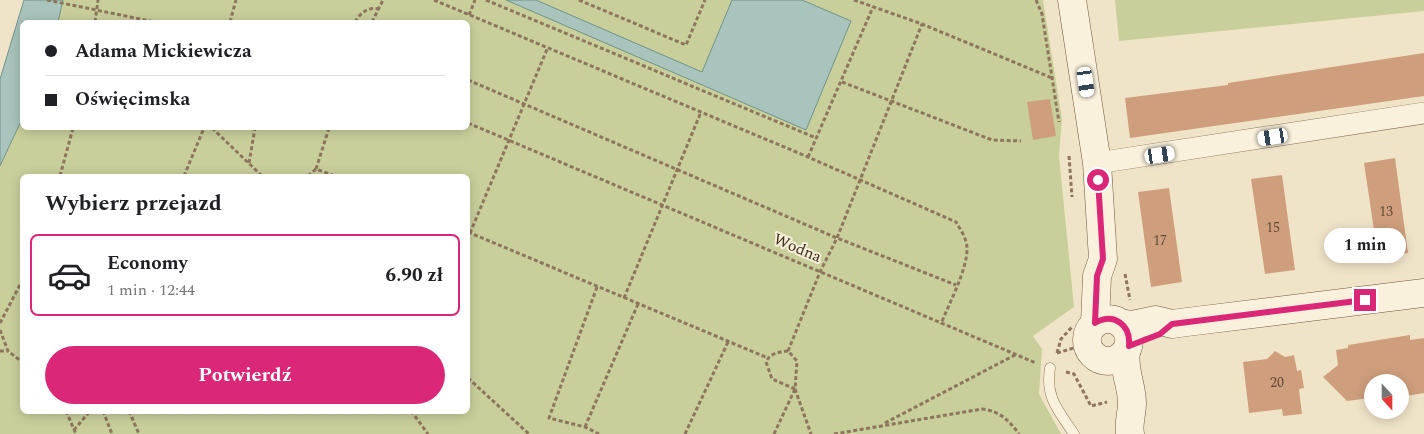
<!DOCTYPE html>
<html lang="pl">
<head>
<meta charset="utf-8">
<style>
  body { margin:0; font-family:Spectral,serif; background:#f2f2f2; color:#202124; height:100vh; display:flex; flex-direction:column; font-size:19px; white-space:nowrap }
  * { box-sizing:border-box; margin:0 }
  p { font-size:16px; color:#757577 }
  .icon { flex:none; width:28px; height:28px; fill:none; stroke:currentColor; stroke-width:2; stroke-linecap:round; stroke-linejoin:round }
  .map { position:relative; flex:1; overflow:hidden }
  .drawer { position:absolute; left:20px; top:174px; width:450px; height:240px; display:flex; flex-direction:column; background:#fff; border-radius:8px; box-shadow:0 2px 12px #0003 }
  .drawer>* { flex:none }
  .guide { position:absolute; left:20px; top:20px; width:450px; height:110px; border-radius:8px; box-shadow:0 2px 12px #0003; display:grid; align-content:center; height:110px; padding:0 25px; background:#fff }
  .needle { width:32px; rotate:159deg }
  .tools { position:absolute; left:1364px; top:374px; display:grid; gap:10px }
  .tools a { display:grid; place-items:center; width:45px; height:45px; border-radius:50%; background:#fff; box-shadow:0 2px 12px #0003; font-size:25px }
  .end { position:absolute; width:22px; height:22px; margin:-11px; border:6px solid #db2777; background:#fff; box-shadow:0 0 0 2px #fff }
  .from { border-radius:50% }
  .bubble { position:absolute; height:35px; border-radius:18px; background:#fff; box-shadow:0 2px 12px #0003; font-size:16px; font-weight:700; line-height:35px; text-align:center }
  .car { position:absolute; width:15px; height:30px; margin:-15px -8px; border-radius:6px; box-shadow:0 0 4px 1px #0007; background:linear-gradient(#fff 24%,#345 0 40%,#fff 0 76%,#345 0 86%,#fff 0) }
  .guide b { display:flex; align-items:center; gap:18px; height:48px; font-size:19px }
  .guide b+b { border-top:1px solid #e0e0e0 }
  .guide i { width:12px; height:12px; background:#202124 }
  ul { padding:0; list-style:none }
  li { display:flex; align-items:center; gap:15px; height:82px; margin:0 10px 8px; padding:0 15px; border:2px solid transparent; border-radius:8px }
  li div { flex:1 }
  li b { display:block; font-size:19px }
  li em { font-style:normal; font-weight:700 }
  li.current { border-color:#db2777 }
  li>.icon { width:45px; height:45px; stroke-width:1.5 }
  h2 { padding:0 25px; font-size:22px; line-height:60px }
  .action { display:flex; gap:10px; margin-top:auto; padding:10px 25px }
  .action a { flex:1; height:58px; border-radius:30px; background:#db2777; color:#fff; font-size:20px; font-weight:700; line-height:58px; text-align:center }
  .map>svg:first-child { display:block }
  .green { fill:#c9cf9b; fill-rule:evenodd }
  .water { fill:#a9c4bc; stroke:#6f938a }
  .building { fill:#cf9f7d }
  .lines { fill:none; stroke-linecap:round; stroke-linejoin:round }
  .lane-casing { stroke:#8d765c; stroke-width:11 }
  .street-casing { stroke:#8d765c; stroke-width:22 }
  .secondary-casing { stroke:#6f573f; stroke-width:29 }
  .path { stroke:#8d765c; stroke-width:3; stroke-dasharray:4 2.5; stroke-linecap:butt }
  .lane { stroke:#faf1dc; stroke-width:10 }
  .street { stroke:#faf1dc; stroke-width:21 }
  .secondary { stroke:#faf1dc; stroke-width:28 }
  .route { stroke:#db2777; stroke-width:6 }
  .labels { text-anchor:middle; stroke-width:4; stroke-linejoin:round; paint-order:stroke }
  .number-label { font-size:14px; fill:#624a37 }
  .street-label { font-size:16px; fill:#3d2e20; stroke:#f7eed8 }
</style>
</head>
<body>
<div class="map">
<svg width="1424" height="434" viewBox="0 0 1424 434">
  <rect width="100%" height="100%" fill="#f0e4c8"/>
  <g class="green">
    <path d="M63 0H1043L1062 119 1059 156 1074 307 1033 336 1042 349 1039 394 1061 434H0V166L22 119V128H468V22H58ZM22 176H468V411H22Z"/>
    <path d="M1115 0H1424V11L1119 41Z"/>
  </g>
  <g class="water">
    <path d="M24 0H63L58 22H22V119L0 166V79Z"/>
    <path d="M506 0H536L702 72 732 0H802L851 21 806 130Z"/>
  </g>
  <g class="building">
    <path d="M1424 53V96L1130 138 1125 98 1228 85V83Z"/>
    <path d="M1050 99 1056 136 1033 140 1027 102Z"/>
    <path d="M1395 158 1408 253 1378 257 1364 163Z"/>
    <path d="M1282 175 1295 270 1265 274 1251 179Z"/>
    <path d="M1169 188 1182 282 1151 287 1138 192Z"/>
    <path d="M1410 335V340L1424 338V393L1400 397V382H1372V400L1370 398 1347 401 1323 377 1338 365 1336 350 1348 348V345Z"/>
    <path d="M1275 351 1285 357 1294 355 1297 371 1301 370 1304 388 1299 389 1302 414 1283 416 1282 409 1249 413 1243 362 1267 359Z"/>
  </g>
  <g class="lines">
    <defs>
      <path id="lane" d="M1050 368C1045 398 1059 411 1074 434"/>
      <path id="street" d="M1097 163 1424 113"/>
      <g id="secondary">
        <path d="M1072 0 1097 163 1103 259 1097 276 1095 323"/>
        <circle cx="1108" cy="340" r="21"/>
        <path d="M1124 324 1132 325 1156 320 1172 324 1187 322 1424 293"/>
        <path d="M1126 352C1123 370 1132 385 1132 403 1132 414 1128 423 1130 434"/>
      </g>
    </defs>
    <use href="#lane" class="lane-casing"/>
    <use href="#street" class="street-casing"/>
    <use href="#secondary" class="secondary-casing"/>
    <g class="path">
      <path d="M47 0 155 22"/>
      <path d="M434 0 808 157 956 222C960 229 966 237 967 247 968 269 949 303 941 324"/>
      <path d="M486 0 816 138"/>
      <path d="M579 0 686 45 705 0"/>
      <path d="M854 0 922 24 1052 78"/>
      <path d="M1036 0 1042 14 1059 122"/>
      <path d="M469 15 475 0"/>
      <path d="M95 22 98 0"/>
      <path d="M230 22 236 0"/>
      <path d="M355 22C361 12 368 7 379 9"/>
      <path d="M372 22 383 0"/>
      <path d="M468 80 837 238 956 285"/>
      <path d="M842 82 992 140 1021 141"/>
      <path d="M468 123 1036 363"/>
      <path d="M212 128 262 176"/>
      <path d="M1069 156 1072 197"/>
      <path d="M808 157 873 7"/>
      <path d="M249 163 255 128"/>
      <path d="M316 169 329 128"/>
      <path d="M60 176 73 128"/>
      <path d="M184 176 204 128"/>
      <path d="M308 176 316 169 335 176"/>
      <path d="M468 232 768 358"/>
      <path d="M470 233 548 47"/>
      <path d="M1125 274 1130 300"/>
      <path d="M597 287 549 418 585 427 599 434"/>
      <path d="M624 298 701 112"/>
      <path d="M0 323 22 281"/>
      <path d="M0 330 8 351 22 362"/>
      <path d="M0 351H8"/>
      <path d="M788 351 820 272 837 238 922 24"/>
      <path d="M1057 353 1061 339 1072 327"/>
      <path d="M1057 353 1084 345"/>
      <path d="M1066 372 1074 374 1091 406 1107 402"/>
      <path d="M468 378 529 434"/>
      <path d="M795 389 772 379 766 362C770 353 779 352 788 351L797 361 795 389 811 434"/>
      <path d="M66 411 76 434"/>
      <path d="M103 411 112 434"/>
      <path d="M129 411 139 434"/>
      <path d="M411 411 428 434"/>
      <path d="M885 423 1015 355"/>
      <path d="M585 427 638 304"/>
      <path d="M74 430 90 411"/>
      <path d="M685 434 728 342"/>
      <path d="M774 434 795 389"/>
      <path d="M834 434 982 409C999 411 1009 420 1019 434"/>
    </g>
    <use href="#lane" class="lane"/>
    <use href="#street" class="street"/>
    <use href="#secondary" class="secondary"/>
  </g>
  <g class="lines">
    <path class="route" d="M1098 180 1103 259 1097 276 1095 323C1114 312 1131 325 1129 346L1160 334 1172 324 1365 300"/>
  </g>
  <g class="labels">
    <g class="number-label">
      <text x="1386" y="216">13</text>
      <text x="1273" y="232">15</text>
      <text x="1160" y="245">17</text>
      <text x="1277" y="387">20</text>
    </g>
    <g class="street-label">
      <text transform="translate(798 247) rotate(23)" y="6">Wodna</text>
    </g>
  </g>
</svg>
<div class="tools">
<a><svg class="needle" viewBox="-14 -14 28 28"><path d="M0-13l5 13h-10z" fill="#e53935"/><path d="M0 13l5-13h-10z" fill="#757577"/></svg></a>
</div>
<i class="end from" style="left:1098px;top:180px"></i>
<i class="end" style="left:1365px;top:300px"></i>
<div class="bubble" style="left:1324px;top:228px;width:82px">1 min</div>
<i class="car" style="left:1086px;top:82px;rotate:172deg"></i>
<i class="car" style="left:1273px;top:137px;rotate:261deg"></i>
<i class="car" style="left:1160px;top:155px;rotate:81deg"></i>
<div class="guide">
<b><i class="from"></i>Adama Mickiewicza</b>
<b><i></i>Oświęcimska</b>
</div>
<section class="drawer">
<h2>Wybierz przejazd</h2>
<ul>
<li class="current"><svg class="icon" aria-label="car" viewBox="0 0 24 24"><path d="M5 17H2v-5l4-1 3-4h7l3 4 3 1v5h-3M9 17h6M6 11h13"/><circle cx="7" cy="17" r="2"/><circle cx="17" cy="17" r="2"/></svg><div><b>Economy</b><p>1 min · 12:44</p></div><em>6.90 zł</em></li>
</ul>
<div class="action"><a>Potwierdź</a></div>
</section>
</div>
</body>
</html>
